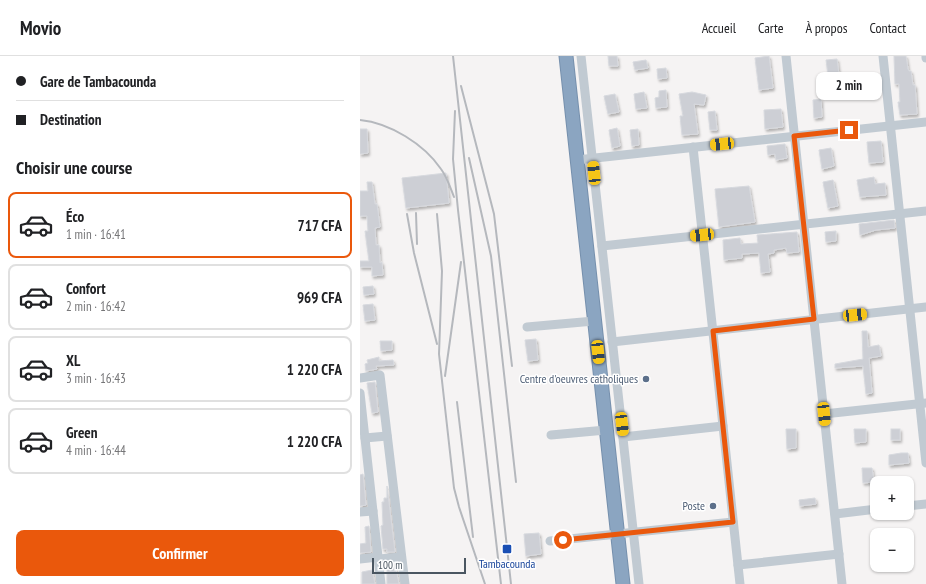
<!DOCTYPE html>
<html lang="fr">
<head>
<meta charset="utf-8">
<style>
  body { margin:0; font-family:"PT Sans Narrow",sans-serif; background:#f6f6f6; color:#202124; height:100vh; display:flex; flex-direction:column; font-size:15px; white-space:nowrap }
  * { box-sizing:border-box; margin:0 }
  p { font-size:13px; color:#757577 }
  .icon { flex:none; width:22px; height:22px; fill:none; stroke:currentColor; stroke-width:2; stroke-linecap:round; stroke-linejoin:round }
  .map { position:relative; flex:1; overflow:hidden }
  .side { display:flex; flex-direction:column; background:#fff; width:360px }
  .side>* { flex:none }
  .top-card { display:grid; align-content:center; height:88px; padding:0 16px; background:#fff }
  .controls { position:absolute; left:510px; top:420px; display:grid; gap:8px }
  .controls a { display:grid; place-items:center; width:44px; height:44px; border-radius:8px; background:#fff; box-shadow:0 1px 3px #0004; font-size:20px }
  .scale { position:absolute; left:12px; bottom:10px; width:94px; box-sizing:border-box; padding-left:4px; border:2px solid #4a5661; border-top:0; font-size:11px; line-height:14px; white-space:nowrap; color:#4a5661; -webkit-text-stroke:3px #fff; paint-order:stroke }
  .end { position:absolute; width:18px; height:18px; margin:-9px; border:5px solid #ea580c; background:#fff; box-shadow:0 0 0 2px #fff }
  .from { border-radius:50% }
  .bubble { position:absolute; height:28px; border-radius:8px; background:#fff; box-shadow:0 1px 3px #0004; font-size:13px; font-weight:700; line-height:28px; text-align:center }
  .car { position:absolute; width:12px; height:24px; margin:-12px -6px; border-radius:5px; box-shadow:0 0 3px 1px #0007; background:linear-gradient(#f5c518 24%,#345 0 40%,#f5c518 0 76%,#345 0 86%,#f5c518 0) }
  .top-card b { display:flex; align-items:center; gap:14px; height:38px; font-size:15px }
  .top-card b+b { border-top:1px solid #e0e0e0 }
  .top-card i { width:10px; height:10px; background:#202124 }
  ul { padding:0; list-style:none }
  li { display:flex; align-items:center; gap:12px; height:66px; margin:0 8px 6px; padding:0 8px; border:2px solid #e0e0e0; border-radius:8px }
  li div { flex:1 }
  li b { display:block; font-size:15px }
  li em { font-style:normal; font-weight:700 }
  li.active { border-color:#ea580c }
  li>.icon { width:36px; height:36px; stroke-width:1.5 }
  h2 { padding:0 16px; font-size:18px; line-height:48px }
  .cta { display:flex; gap:8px; margin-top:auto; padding:8px 16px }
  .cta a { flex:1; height:46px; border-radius:8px; background:#ea580c; color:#fff; font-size:16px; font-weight:700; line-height:46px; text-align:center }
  header { display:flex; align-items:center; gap:24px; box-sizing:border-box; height:56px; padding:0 20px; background:#fff; border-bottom:1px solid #e0e0e0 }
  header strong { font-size:19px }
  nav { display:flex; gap:22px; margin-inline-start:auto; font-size:14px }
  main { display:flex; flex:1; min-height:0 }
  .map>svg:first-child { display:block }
  .building { fill:#cdcfd5; stroke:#d7d9de; filter:url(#shadow) }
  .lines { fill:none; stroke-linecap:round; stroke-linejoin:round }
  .highway-casing { stroke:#7690ad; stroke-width:15 }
  .minor { stroke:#c1cad2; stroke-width:9 }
  .highway { stroke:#8ba5c1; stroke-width:13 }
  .rail { stroke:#b5b8bd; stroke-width:2 }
  .route { stroke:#ea580c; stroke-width:5 }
  .service-dot { fill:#5c6f8a; stroke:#fff; stroke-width:1.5 }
  .transit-dot { fill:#1a4fb4; stroke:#fff; stroke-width:1.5 }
  .labels { text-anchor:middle; stroke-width:3; stroke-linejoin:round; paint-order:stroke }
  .service-label { font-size:12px; fill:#4e5e75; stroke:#fff; text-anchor:end }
  .transit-label { font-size:12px; fill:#164399; stroke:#fff }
</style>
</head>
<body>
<header>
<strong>Movio</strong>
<nav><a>Accueil</a><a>Carte</a><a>À propos</a><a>Contact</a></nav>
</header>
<main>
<section class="side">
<div class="top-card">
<b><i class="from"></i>Gare de Tambacounda</b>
<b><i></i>Destination</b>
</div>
<h2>Choisir une course</h2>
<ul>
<li class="active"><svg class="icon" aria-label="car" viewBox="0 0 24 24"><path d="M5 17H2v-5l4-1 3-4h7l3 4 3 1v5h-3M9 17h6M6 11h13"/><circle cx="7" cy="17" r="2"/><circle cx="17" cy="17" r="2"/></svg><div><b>Éco</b><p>1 min · 16:41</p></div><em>717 CFA</em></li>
<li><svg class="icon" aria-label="car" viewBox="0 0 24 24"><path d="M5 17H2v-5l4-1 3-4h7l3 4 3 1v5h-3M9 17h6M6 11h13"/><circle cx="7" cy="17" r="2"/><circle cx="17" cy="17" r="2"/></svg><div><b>Confort</b><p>2 min · 16:42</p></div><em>969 CFA</em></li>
<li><svg class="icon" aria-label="car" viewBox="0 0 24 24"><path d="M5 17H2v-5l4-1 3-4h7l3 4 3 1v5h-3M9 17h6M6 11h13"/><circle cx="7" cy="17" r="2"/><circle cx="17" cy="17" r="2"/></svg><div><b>XL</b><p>3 min · 16:43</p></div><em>1 220 CFA</em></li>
<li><svg class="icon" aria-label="car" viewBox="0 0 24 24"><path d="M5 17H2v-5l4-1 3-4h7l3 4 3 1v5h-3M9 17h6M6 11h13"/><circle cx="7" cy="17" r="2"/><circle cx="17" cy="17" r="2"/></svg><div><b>Green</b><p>4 min · 16:44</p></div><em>1 220 CFA</em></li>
</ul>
<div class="cta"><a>Confirmer</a></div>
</section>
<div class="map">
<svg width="566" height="528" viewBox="0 0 566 528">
  <defs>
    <filter id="shadow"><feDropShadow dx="1.5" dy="2.5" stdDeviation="1" flood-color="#0004"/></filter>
  </defs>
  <rect width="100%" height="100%" fill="#f5f3f3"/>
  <g class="building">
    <path d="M248 0H257L258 10H249Z"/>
    <path d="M409 0 413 32 399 34 395 2Z"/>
    <path d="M534 0H546L548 13 549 15H551L553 29H555L557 58 540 59 538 46H540L539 28H535Z"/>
    <path d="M477 3 479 19 500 17 501 25 469 27 466 4Z"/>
    <path d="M286 4 288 12 275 14 273 6Z"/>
    <path d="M306 12 307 22 298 23 297 13Z"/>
    <path d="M306 34 307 51 296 52 295 42 299 41V35Z"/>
    <path d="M284 36 287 52 276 53 274 38Z"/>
    <path d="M332 36 346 39 344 49 334 48 338 78 322 79 320 60H323L319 38Z"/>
    <path d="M255 38 259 56 248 58 244 40Z"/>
    <path d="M461 43 462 61 454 62 453 44Z"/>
    <path d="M421 53 423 71 405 73 404 54Z"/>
    <path d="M355 55 357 74H350L348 56Z"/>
    <path d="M257 72 260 90 252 92 249 74Z"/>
    <path d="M0 73H7L8 97 0 98Z"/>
    <path d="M278 73 279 89 272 90 270 74Z"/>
    <path d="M521 85 523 106 509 107 507 86Z"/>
    <path d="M425 88 427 102 416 104 415 98 408 99 407 90Z"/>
    <path d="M471 92 474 110 462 113 459 94Z"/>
    <path d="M86 117 89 147 46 152 42 122Z"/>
    <path d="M514 121 515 128 525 127 526 139 500 141 497 124Z"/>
    <path d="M473 124 478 150 468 152 463 126Z"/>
    <path d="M7 126H12L15 148H17L20 171 15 172 16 189H19L20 207 22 206 23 219 12 220V211H0V205H9L5 175H8L7 160H0V135H8Z"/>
    <path d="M389 130 395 166 359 171 355 133Z"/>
    <path d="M534 164 535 172 516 174 500 179 499 168Z"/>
    <path d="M476 175V185L466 186 465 176Z"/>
    <path d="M437 176 439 196 427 197 426 192 414 194V197L408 198 410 216 401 217 399 197 382 198V202L364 204 363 184 380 182 381 188 398 187 397 179Z"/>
    <path d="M13 230 14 238 4 239 3 231Z"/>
    <path d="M13 248 15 264 5 265 3 249Z"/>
    <path d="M502 275H507L508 291 519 289 521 300 509 302 512 337 506 338 503 310 475 312V308L503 303Z"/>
    <path d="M176 283 178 304 168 305 165 284Z"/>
    <path d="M20 285H32V294L21 295Z"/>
    <path d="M19 301V305L33 304 34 309 16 310 17 313 6 315 5 308 8 307 7 304Z"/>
    <path d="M15 326 18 356 12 357 7 327Z"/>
    <path d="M426 373H436V392L427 393Z"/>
    <path d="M494 373H506V386L495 387Z"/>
    <rect x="531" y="373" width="9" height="11"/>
    <path d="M541 397H548L549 407 529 409V399Z"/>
    <path d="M502 412H512L514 426 503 427Z"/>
    <path d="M3 418 6 449 0 450V419Z"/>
    <path d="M27 430 35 496H27V493H23L21 470 23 469 22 446H24V442H27Z"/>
    <path d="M455 442 456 448 440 450 439 444Z"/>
    <path d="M9 470 11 496 0 497V488L6 487 5 471Z"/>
    <path d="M179 477 181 498 166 500 164 478Z"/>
    <path d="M27 508H35L39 528H27Z"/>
    <path d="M12 514 15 528H2V516Z"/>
  </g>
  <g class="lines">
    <defs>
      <path id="highway" d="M206 0 263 528"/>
    </defs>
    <use href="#highway" class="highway-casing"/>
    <g class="minor">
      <path d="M221 0 279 528"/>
      <path d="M426 0 482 528"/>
      <path d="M523 0 566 407"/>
      <path d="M566 0V2"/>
      <path d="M333 91 380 528"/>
      <path d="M217 104 566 66"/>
      <path d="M242 190 566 155"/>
      <path d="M167 271 234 265"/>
      <path d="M252 286 566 251"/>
      <path d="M0 322 20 319 45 528"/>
      <path d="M0 337 21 528"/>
      <path d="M464 358 566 347"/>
      <path d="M191 379 246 374"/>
      <path d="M263 381 363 370"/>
      <path d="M5 382 27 380"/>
      <path d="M547 450 566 448"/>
      <path d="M0 456 13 455"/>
      <path d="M475 458 517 453"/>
      <path d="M190 485 373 466"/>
      <path d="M0 503 18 501"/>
      <path d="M19 503 41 501"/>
      <path d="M378 509 479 498"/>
    </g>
    <use href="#highway" class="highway"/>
    <g class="rail">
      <path d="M93 0 151 528"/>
      <path d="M101 30 134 158 152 310"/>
      <path d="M95 55 93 103 98 154 141 528"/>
      <path d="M0 64C30 67 64 88 81 113 87 121 90 131 94 141"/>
      <path d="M109 102 131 200 156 426"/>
      <path d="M56 157 57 188"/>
      <path d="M47 158 54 197 77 288"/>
      <path d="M77 158 82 215 79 298 94 432 99 451 125 528"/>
      <path d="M85 320 101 206"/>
      <path d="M97 346 113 481"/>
    </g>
  </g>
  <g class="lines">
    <path class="route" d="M203 484 373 466 353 275 454 263 434 80 489 74"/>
  </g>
  <g class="service-dot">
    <circle cx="286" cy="323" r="4"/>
    <circle cx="353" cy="450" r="4"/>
  </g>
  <rect class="transit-dot" x="142" y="488" width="10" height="10" rx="2"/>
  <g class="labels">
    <g class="service-label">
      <text x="278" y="327">Centre d'oeuvres catholiques</text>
      <text x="345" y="454">Poste</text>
    </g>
    <g class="transit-label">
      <text x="147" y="512">Tambacounda</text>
    </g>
  </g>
</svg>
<div class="controls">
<a>+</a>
<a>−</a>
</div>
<div class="scale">100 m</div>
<i class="end from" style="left:203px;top:484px"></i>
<i class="end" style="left:489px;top:74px"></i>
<div class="bubble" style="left:456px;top:16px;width:66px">2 min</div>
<i class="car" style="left:362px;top:88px;rotate:264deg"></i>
<i class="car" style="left:234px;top:117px;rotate:354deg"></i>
<i class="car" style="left:342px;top:179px;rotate:264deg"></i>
<i class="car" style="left:495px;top:259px;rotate:84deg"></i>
<i class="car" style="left:238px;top:296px;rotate:174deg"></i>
<i class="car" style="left:464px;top:358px;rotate:174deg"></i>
<i class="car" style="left:262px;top:368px;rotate:173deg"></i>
</div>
</main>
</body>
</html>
